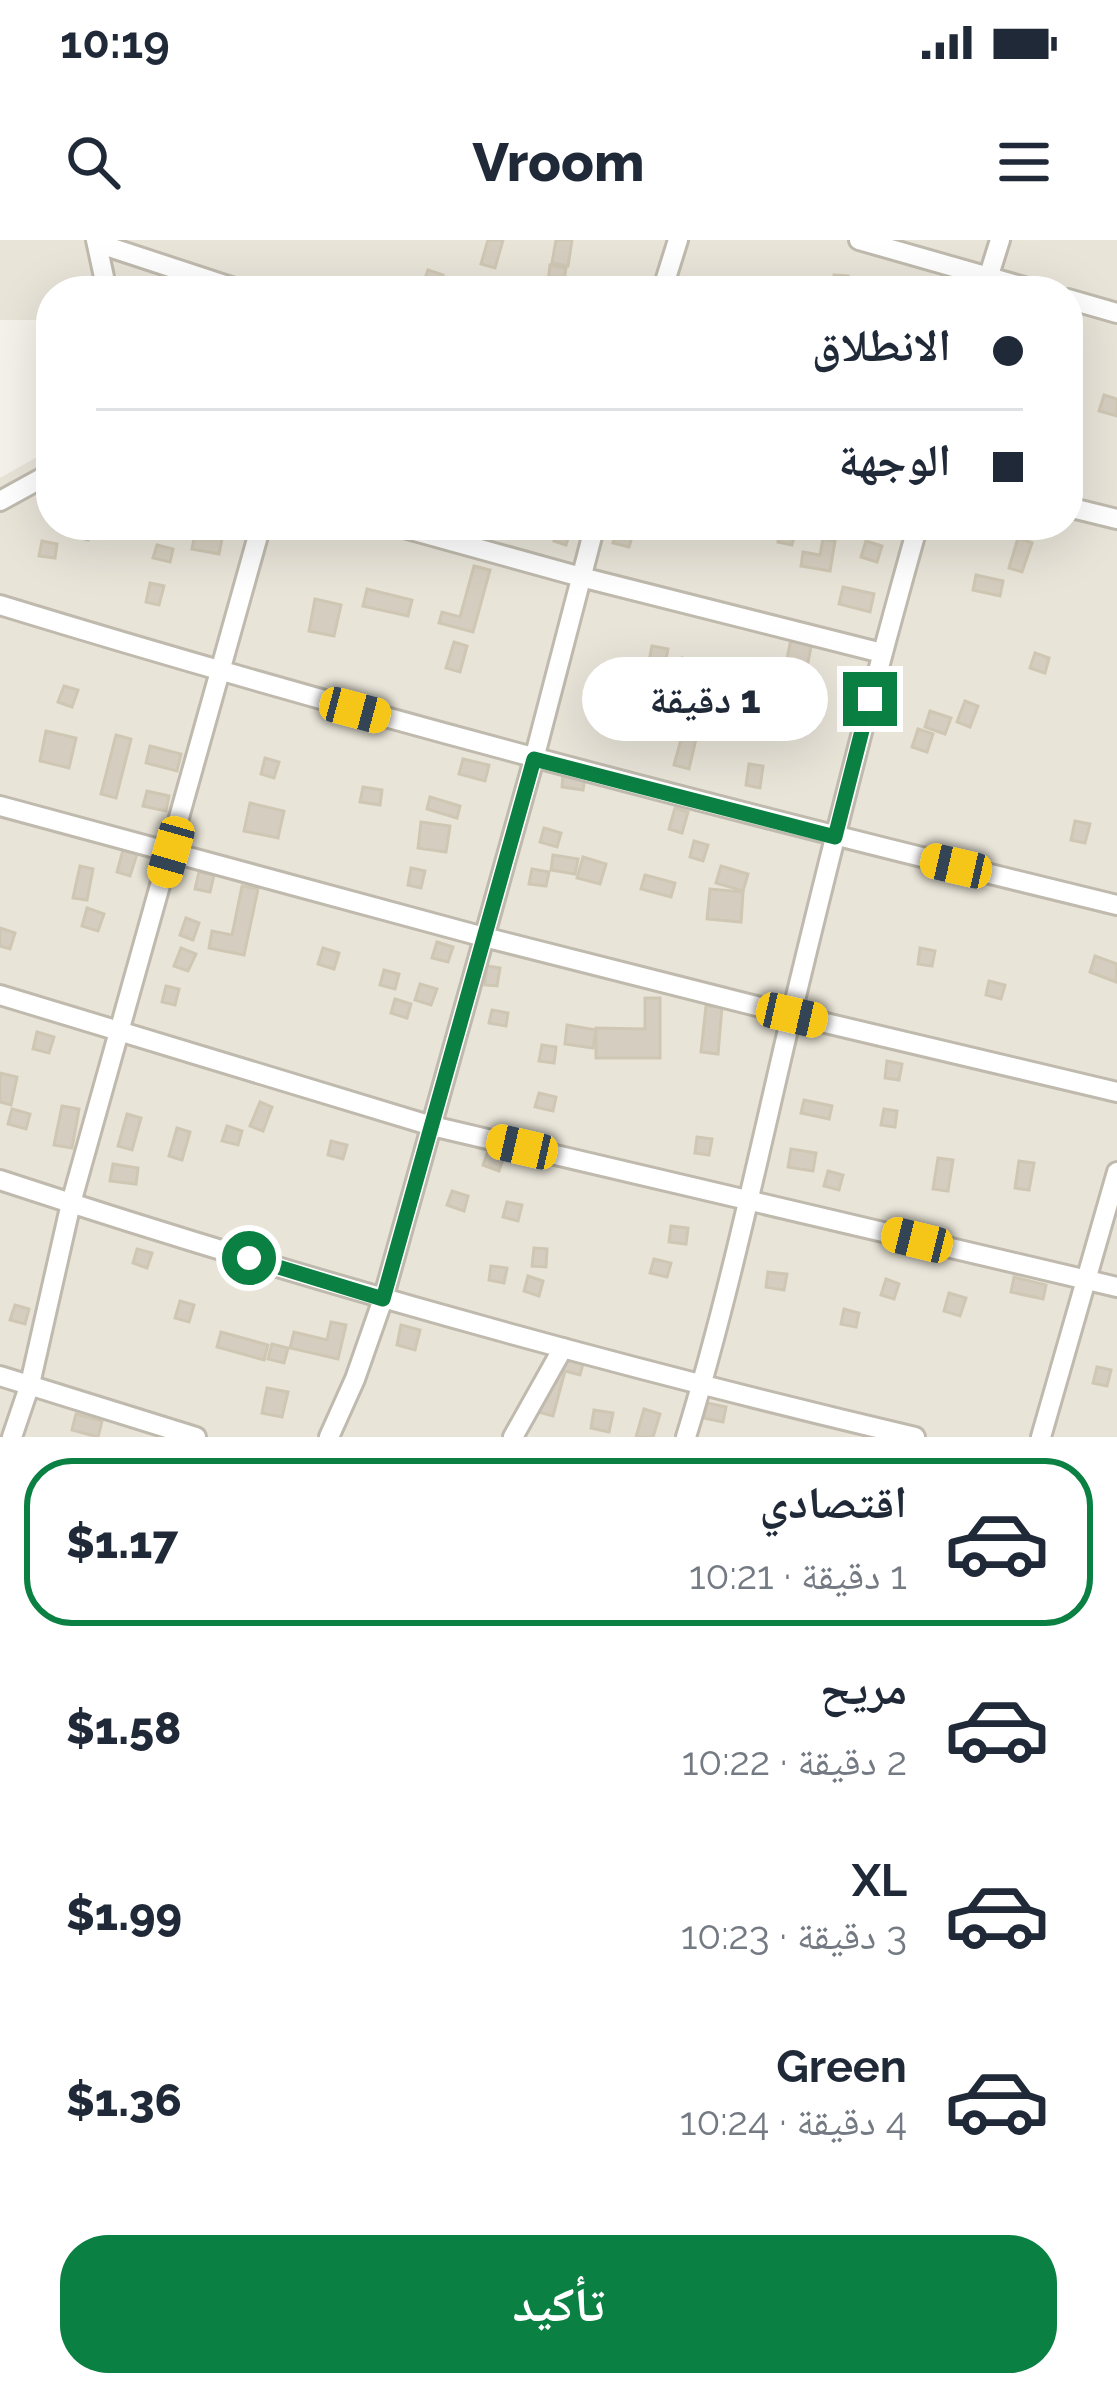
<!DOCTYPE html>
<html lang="ar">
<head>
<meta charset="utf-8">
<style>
  body { margin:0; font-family:Raleway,"Noto Naskh Arabic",sans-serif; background:#f2f2f3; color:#1f2937; direction:rtl; height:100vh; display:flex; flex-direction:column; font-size:45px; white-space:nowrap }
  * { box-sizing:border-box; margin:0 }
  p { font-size:39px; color:#747a83 }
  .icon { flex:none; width:66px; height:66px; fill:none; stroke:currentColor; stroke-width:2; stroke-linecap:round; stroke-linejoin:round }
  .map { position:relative; height:1197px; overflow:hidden; direction:ltr }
  .sheet { display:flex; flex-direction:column; background:#fff; flex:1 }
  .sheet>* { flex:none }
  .hud { position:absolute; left:36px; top:36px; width:1047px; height:264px; border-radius:48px; box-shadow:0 12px 48px #0002; direction:rtl; display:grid; align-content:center; height:264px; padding:0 60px; background:#fff }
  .end { position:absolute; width:54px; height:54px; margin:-27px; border:15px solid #0b8043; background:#fff; box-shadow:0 0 0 6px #fff }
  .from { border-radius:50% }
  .bubble { position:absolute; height:84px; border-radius:42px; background:#fff; box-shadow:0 12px 48px #0002; font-size:39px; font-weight:800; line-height:84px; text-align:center; direction:rtl }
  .car { position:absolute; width:36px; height:72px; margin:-36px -18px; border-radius:15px; box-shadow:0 0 9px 3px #0007; background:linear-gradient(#f5c518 24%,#345 0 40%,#f5c518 0 76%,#345 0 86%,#f5c518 0) }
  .hud b { display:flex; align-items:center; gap:42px; height:114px; font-size:45px }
  .hud b+b { border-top:3px solid #e0e1e3 }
  .hud i { width:30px; height:30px; background:#1f2937 }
  ul { padding:21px 0 0; list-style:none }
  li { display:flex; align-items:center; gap:36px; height:168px; margin:0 24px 18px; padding:0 36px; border:6px solid transparent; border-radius:48px }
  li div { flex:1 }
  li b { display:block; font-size:45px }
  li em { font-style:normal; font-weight:800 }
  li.on { border-color:#0b8043 }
  li>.icon { width:108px; height:108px; stroke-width:1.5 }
  .cta { display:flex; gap:24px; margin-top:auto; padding:24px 60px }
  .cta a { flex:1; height:138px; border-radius:48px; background:#0b8043; color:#fff; font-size:48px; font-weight:800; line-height:138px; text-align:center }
  .status { display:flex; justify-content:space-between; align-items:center; height:84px; padding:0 60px; background:#fff; direction:ltr }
  .status svg { height:33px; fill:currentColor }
  header { display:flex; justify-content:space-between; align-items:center; height:156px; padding:0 60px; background:#fff; font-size:54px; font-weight:800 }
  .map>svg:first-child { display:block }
  .residential { fill:#e8e4d8 }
  .building { fill:#d5cec0; stroke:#cfc7b3; stroke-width:3 }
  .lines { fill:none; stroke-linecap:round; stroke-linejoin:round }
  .street-casing { stroke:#bfbaad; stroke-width:24 }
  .street { stroke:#fff; stroke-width:18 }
  .route { stroke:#0b8043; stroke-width:15 }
</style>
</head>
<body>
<div class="status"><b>10:19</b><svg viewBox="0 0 49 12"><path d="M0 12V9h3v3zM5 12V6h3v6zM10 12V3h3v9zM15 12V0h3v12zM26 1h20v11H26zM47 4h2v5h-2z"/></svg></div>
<header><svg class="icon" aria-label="menu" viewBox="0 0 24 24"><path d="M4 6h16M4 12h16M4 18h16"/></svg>Vroom<svg class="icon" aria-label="search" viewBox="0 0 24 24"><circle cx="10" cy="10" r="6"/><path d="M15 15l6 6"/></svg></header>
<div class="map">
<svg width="1117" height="1197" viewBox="0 0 1117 1197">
  <rect width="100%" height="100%" fill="#f4f2ea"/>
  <path class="residential" d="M0 0H1117V1197H0V238L51 209V285H1068V51H51V80H0Z"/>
  <g class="building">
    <path d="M488 0H503L495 28 481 24Z"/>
    <path d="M556 0H572L568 26 552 23Z"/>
    <path d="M550 25 566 28 563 45 548 43Z"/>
    <path d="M428 30 443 35 438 49 423 44Z"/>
    <path d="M834 35 848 36 847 51H833Z"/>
    <path d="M1104 155 1117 159V176L1099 171Z"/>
    <path d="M71 285H91L88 300 68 295Z"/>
    <path d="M558 285H572L566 305 554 301Z"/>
    <path d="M781 286 796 289 792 305 778 302Z"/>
    <path d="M617 290 633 294 629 307 613 303Z"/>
    <path d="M195 294 222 299 219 314 192 309Z"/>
    <path d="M1018 298 1032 303 1022 332 1009 328Z"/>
    <path d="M823 299 835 301 830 331 801 326 803 312 820 315Z"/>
    <path d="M42 301 57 304 55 318 39 316Z"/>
    <path d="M866 301 882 306 877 322 861 317Z"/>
    <path d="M157 305 173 309 170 322 153 318Z"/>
    <path d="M474 326 490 330 473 392 439 383 442 372 460 377Z"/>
    <path d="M976 335 1003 341 1000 356 973 350Z"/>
    <path d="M150 343 164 346 159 365 146 362Z"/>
    <path d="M843 347 874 354 870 372 839 364Z"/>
    <path d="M367 349 412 360 408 376 363 366Z"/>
    <path d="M315 359 341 365 334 396 309 391Z"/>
    <path d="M791 399 812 402 804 442 783 439Z"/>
    <path d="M454 402 467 406 460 432 446 428Z"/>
    <path d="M652 406 668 409 664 429 648 426Z"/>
    <path d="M1035 413 1049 418 1045 433 1030 428Z"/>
    <path d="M682 418 715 426 708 457 674 450Z"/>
    <path d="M634 422 648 426 643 442 629 439Z"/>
    <path d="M718 439 745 447 741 463 713 455Z"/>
    <path d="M603 444 640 449 635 481 599 476Z"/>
    <path d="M64 446 78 450 72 467 58 462Z"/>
    <path d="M965 461 978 466 970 487 957 482Z"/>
    <path d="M930 471 951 478 945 494 925 487Z"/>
    <path d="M918 489 933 494 927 512 912 507Z"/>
    <path d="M46 491 76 498 69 528 40 521Z"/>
    <path d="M116 495 131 499 116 558 101 554Z"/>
    <path d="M682 496 696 499 689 529 674 525Z"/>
    <path d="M150 506 181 514 177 531 146 523Z"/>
    <path d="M265 518 279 522 274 538 261 534Z"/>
    <path d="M463 519 489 525 485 541 459 534Z"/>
    <path d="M749 524 763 526 760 548 746 545Z"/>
    <path d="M563 535 585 538 583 550 562 547Z"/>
    <path d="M363 547 382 550 380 565 360 562Z"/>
    <path d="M147 551 169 556 166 571 143 566Z"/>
    <path d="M430 557 460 566 457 578 427 569Z"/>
    <path d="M250 563 284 571 278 598 244 591Z"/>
    <path d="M675 568 688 572 682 593 669 589Z"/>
    <path d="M1075 581 1090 584 1085 603 1071 600Z"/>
    <path d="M421 582 450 586 446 612 418 608Z"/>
    <path d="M544 588 561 593 557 607 540 602Z"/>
    <path d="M694 601 708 605 703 621 690 617Z"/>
    <path d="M123 610 137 614 130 636 117 632Z"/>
    <path d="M553 615 578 619 575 634 551 630Z"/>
    <path d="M583 617 606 624 600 644 577 638Z"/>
    <path d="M80 626 93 629 87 660 73 658Z"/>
    <path d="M721 626 748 634 743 651 716 643Z"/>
    <path d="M411 628 425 631 421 648 408 645Z"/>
    <path d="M532 629 549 632 546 646 529 644Z"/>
    <path d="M199 632 214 635 210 652 195 649Z"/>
    <path d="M645 635 675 643 671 657 641 649Z"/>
    <path d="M242 646 258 649 244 715 209 708 212 691 232 695Z"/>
    <path d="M710 649 743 652 741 682 707 679Z"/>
    <path d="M87 668 104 674 98 691 82 686Z"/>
    <path d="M186 678 199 683 193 700 180 695Z"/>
    <path d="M0 688 15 693 10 709 0 706Z"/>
    <path d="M437 702 453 707 448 722 432 718Z"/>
    <path d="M181 708 196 714 188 731 174 726Z"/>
    <path d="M323 708 339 713 334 729 318 724Z"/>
    <path d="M920 708 935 711 932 726 918 724Z"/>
    <path d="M1095 716 1117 724 1116 742 1090 732Z"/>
    <path d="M487 726 500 728 497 746 485 745Z"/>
    <path d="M384 730 399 734 395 749 380 745Z"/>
    <path d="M989 741 1005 745 1001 759 986 755Z"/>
    <path d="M420 744 437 749 431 765 415 760Z"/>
    <path d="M166 746 179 749 175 765 162 762Z"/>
    <path d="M645 758H660V818H596V788L645 789Z"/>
    <path d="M395 759 411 764 407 778 391 773Z"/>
    <path d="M706 766 722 767 718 814 701 812Z"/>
    <path d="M492 770 508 773 506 786 489 783Z"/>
    <path d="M567 785 596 790 593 808 565 804Z"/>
    <path d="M37 792 54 797 49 813 33 809Z"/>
    <path d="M542 805 556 807 554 823 539 821Z"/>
    <path d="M887 821 902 824 899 840 885 838Z"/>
    <path d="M0 833 17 837 11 865 0 862Z"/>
    <path d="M539 853 556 857 553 871 535 867Z"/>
    <path d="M804 860 832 866 829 879 801 873Z"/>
    <path d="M260 862 272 867 263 891 250 886Z"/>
    <path d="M62 866 79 869 72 908 54 905Z"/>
    <path d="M12 869 30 874 26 889 8 884Z"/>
    <path d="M884 869 897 871 895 887 881 885Z"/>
    <path d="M127 874 141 878 132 910 118 906Z"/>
    <path d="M227 886 242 891 238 905 222 901Z"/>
    <path d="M177 888 190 892 182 920 169 916Z"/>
    <path d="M697 897 712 899 709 915 695 913Z"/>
    <path d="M331 901 347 905 343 919 328 915Z"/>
    <path d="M489 908 505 914 499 931 483 925Z"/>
    <path d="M791 909 816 913 813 931 788 927Z"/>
    <path d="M938 918 953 920 948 951 933 949Z"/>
    <path d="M1019 921 1034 923 1029 950 1015 948Z"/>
    <path d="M113 924 138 928 136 944 110 941Z"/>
    <path d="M828 931 843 935 839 950 824 946Z"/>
    <path d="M452 951 468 956 464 971 447 965Z"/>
    <path d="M507 962 522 965 518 981 503 977Z"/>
    <path d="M671 986 688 988 686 1004 669 1002Z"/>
    <path d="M534 1008 547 1009 546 1027 532 1026Z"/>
    <path d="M137 1009 152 1013 147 1028 133 1023Z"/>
    <path d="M654 1019 671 1023 667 1037 650 1033Z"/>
    <path d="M491 1026 507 1028 504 1043 489 1040Z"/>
    <path d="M768 1032 787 1034 784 1050 766 1047Z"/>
    <path d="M528 1036 543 1041 539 1056 524 1051Z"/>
    <path d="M1014 1037 1046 1045 1043 1059 1011 1052Z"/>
    <path d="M886 1039 899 1044 894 1059 881 1055Z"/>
    <path d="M949 1053 966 1058 960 1076 944 1071Z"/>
    <path d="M180 1061 194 1065 189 1082 175 1078Z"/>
    <path d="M15 1065 29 1069 25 1084 10 1080Z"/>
    <path d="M844 1069 859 1073 856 1087 841 1084Z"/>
    <path d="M331 1082 346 1085 338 1119 290 1108 294 1092 327 1100Z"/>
    <path d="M401 1085 420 1090 415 1110 397 1105Z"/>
    <path d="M221 1092 268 1105 264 1120 217 1107Z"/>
    <path d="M272 1104 288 1108 284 1123 268 1119Z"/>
    <path d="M555 1112 584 1120 580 1135 565 1131 553 1176 538 1172Z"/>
    <path d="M1097 1127 1111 1130 1107 1146 1093 1143Z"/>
    <path d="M267 1148 288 1152 282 1177 262 1173Z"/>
    <path d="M707 1163 726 1167 723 1182 704 1178Z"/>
    <path d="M644 1169 660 1174 653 1197H636Z"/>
    <path d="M594 1170 613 1173 609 1192 591 1188Z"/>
    <path d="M76 1174 102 1181 98 1197 72 1190Z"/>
  </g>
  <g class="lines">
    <defs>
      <g id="street">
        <path d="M96 0 107 51"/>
        <path d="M859 0 1038 51"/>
        <path d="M97 3 243 51"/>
        <path d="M662 51 678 0"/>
        <path d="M984 51 1000 0"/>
        <path d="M1068 59 1117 73"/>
        <path d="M0 261 51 233"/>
        <path d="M1068 267 1117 279"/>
        <path d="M393 285 581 337 882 413"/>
        <path d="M0 365C369 478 742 574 1117 665"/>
        <path d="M0 566 484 697 792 775 1117 852"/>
        <path d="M0 755 432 886 1117 1047"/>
        <path d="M0 940C301 1039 606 1124 915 1197"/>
        <path d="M0 1136 196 1197"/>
        <path d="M12 1197 30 1144 71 963 261 285"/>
        <path d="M329 1197 355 1139 383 1059 534 519 595 285"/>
        <path d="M513 1197 563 1108"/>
        <path d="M686 1197C726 1066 755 931 786 798 827 626 870 455 918 285"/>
        <path d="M1041 1197 1117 932"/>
      </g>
    </defs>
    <use href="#street" class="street-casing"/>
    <use href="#street" class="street"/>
  </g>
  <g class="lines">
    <path class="route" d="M249 1018 383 1059 534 519 835 597 870 459"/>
  </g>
</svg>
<i class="end from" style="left:249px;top:1018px"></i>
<i class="end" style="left:870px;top:459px"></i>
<div class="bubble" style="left:582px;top:417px;width:246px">1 دقيقة</div>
<i class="car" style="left:355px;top:470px;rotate:105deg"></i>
<i class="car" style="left:171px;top:612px;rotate:196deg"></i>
<i class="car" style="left:956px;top:626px;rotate:283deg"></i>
<i class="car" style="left:792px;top:775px;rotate:103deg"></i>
<i class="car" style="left:522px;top:907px;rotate:283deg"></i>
<i class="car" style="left:917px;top:1000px;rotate:284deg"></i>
<div class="hud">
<b><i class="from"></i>الانطلاق</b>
<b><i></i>الوجهة</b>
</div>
</div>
<section class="sheet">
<ul>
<li class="on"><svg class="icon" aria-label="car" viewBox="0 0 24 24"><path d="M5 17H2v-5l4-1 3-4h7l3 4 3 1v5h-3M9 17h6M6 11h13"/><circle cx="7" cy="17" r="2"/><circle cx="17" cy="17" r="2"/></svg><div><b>اقتصادي</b><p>1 دقيقة · 10:21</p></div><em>$1.17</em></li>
<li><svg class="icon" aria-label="car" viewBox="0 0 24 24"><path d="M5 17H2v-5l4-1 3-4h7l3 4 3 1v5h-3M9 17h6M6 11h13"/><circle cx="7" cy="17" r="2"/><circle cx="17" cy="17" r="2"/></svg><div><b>مريح</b><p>2 دقيقة · 10:22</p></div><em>$1.58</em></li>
<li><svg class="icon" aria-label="car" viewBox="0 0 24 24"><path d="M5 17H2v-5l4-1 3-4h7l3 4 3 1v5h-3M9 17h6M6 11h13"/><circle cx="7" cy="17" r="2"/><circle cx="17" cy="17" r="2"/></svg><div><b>XL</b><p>3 دقيقة · 10:23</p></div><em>$1.99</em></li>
<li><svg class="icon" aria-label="car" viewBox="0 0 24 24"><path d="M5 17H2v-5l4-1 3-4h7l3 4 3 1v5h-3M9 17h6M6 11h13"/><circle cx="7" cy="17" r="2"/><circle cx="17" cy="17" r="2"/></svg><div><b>Green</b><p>4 دقيقة · 10:24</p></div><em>$1.36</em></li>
</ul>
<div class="cta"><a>تأكيد</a></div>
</section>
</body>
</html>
